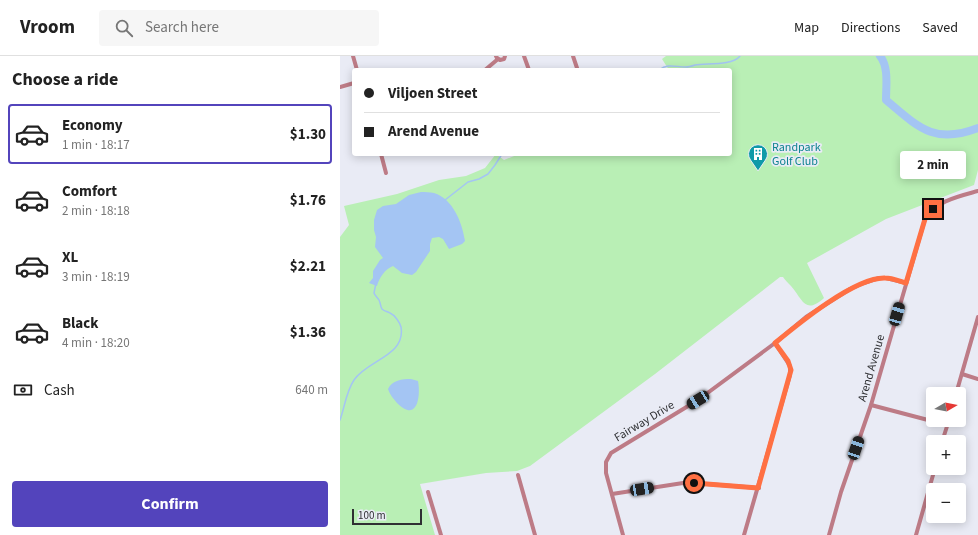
<!DOCTYPE html>
<html lang="en">
<head>
<meta charset="utf-8">
<style>
  body { margin:0; font-family:"Source Sans 3",sans-serif; background:#f6f6f6; color:#222; height:100vh; display:flex; flex-direction:column; font-size:15px; white-space:nowrap }
  * { box-sizing:border-box; margin:0 }
  p { font-size:13px; color:#767676 }
  .icon { flex:none; width:22px; height:22px; fill:none; stroke:currentColor; stroke-width:2; stroke-linecap:round; stroke-linejoin:round }
  .map { position:relative; flex:1; overflow:hidden }
  .side { display:flex; flex-direction:column; background:#fff; width:340px }
  .side>* { flex:none }
  .hud { position:absolute; left:12px; top:12px; width:380px; height:88px; border-radius:4px; box-shadow:0 2px 10px #0003; display:grid; align-content:center; height:88px; padding:0 12px; background:#fff }
  .needle { width:26px; rotate:80deg }
  .buttons { position:absolute; left:586px; top:331px; display:grid; gap:8px }
  .buttons a { display:grid; place-items:center; width:40px; height:40px; border-radius:4px; background:#fff; box-shadow:0 2px 10px #0003; font-size:20px }
  .scale { position:absolute; left:12px; bottom:10px; width:70px; box-sizing:border-box; padding-left:4px; border:2px solid #2f3033; border-top:0; font-size:11px; line-height:14px; white-space:nowrap; color:#2f3033; -webkit-text-stroke:3px #e9ebf5; paint-order:stroke }
  .end { position:absolute; width:18px; height:18px; margin:-9px; border:5px solid #ff7043; background:#111; box-shadow:0 0 0 2px #111 }
  .from { border-radius:50% }
  .bubble { position:absolute; height:28px; border-radius:4px; background:#fff; box-shadow:0 2px 10px #0003; font-size:13px; font-weight:700; line-height:28px; text-align:center }
  .car { position:absolute; width:12px; height:24px; margin:-12px -6px; border-radius:5px; box-shadow:0 0 3px 1px #0007; background:linear-gradient(#222 24%,#8ab4d8 0 40%,#222 0 76%,#8ab4d8 0 86%,#222 0) }
  .hud b { display:flex; align-items:center; gap:14px; height:38px; font-size:15px }
  .hud b+b { border-top:1px solid #e0e0e0 }
  .hud i { width:10px; height:10px; background:#222 }
  ul { padding:0; list-style:none }
  li { display:flex; align-items:center; gap:12px; height:60px; margin:0 8px 6px; padding:0 4px; border:2px solid transparent; border-radius:4px }
  li div { flex:1 }
  li b { display:block; font-size:15px }
  li em { font-style:normal; font-weight:700 }
  li.selected { border-color:#5344bc }
  li>.icon { width:36px; height:36px; stroke-width:1.5 }
  h2 { padding:0 12px; font-size:18px; line-height:48px }
  .pay { display:flex; align-items:center; gap:10px; height:44px; padding:0 12px; font-size:15px }
  .pay p { margin-inline-start:auto }
  .cta { display:flex; gap:8px; margin-top:auto; padding:8px 12px }
  .cta a { flex:1; height:46px; border-radius:4px; background:#5344bc; color:#fff; font-size:16px; font-weight:700; line-height:46px; text-align:center }
  header { display:flex; align-items:center; gap:24px; box-sizing:border-box; height:56px; padding:0 20px; background:#fff; border-bottom:1px solid #e0e0e0 }
  header strong { font-size:19px }
  nav { display:flex; gap:22px; margin-inline-start:auto; font-size:14px }
  .search { width:280px; height:36px; background:#f6f6f6; display:flex; align-items:center; gap:10px; box-sizing:border-box; padding:0 14px; border-radius:4px; color:#767676; font-size:15px }
  main { display:flex; flex:1; min-height:0 }
  .map>svg:first-child { display:block }
  .green { fill:#b9efb5 }
  .water { fill:#a4c5f3 }
  .lines { fill:none; stroke-linecap:round; stroke-linejoin:round }
  .stream { stroke:#a4c5f3; stroke-width:1.5 }
  .river { stroke:#a4c5f3; stroke-width:8 }
  .street { stroke:#bd7b86; stroke-width:4 }
  .route { stroke:#ff7043; stroke-width:5 }
  .labels { text-anchor:middle; stroke-width:3.5; stroke-linejoin:round; paint-order:stroke }
  .culture-label { font-size:12px; fill:#0d838f; stroke:#e9ebf5; text-anchor:start }
  .street-label { font-size:12px; fill:#2f3033; stroke:#e9ebf5 }
</style>
</head>
<body>
<header>
<strong>Vroom</strong>
<div class="search"><svg class="icon" aria-label="search" viewBox="0 0 24 24"><circle cx="10" cy="10" r="6"/><path d="M15 15l6 6"/></svg>Search here</div>
<nav><a>Map</a><a>Directions</a><a>Saved</a></nav>
</header>
<main>
<section class="side">
<h2>Choose a ride</h2>
<ul>
<li class="selected"><svg class="icon" aria-label="car" viewBox="0 0 24 24"><path d="M5 17H2v-5l4-1 3-4h7l3 4 3 1v5h-3M9 17h6M6 11h13"/><circle cx="7" cy="17" r="2"/><circle cx="17" cy="17" r="2"/></svg><div><b>Economy</b><p>1 min · 18:17</p></div><em>$1.30</em></li>
<li><svg class="icon" aria-label="car" viewBox="0 0 24 24"><path d="M5 17H2v-5l4-1 3-4h7l3 4 3 1v5h-3M9 17h6M6 11h13"/><circle cx="7" cy="17" r="2"/><circle cx="17" cy="17" r="2"/></svg><div><b>Comfort</b><p>2 min · 18:18</p></div><em>$1.76</em></li>
<li><svg class="icon" aria-label="car" viewBox="0 0 24 24"><path d="M5 17H2v-5l4-1 3-4h7l3 4 3 1v5h-3M9 17h6M6 11h13"/><circle cx="7" cy="17" r="2"/><circle cx="17" cy="17" r="2"/></svg><div><b>XL</b><p>3 min · 18:19</p></div><em>$2.21</em></li>
<li><svg class="icon" aria-label="car" viewBox="0 0 24 24"><path d="M5 17H2v-5l4-1 3-4h7l3 4 3 1v5h-3M9 17h6M6 11h13"/><circle cx="7" cy="17" r="2"/><circle cx="17" cy="17" r="2"/></svg><div><b>Black</b><p>4 min · 18:20</p></div><em>$1.36</em></li>
</ul>
<div class="pay"><svg class="icon" aria-label="cash" viewBox="0 0 24 24"><path d="M3 7h18v10H3z"/><circle cx="12" cy="12" r="2"/></svg>Cash<p>640 m</p></div>
<div class="cta"><a>Confirm</a></div>
</section>
<div class="map">
<svg width="638" height="479" viewBox="0 0 638 479">
  <rect width="100%" height="100%" fill="#e9ebf5"/>
  <path class="green" d="M326 0H638V114L634 129 546 163 467 207 484 242C465 259 463 244 451 230 448 227 445 224 443 221H440L315 318 190 410 177 415 146 417 80 428 95 479H0V181L9 169 4 150 57 138 99 124 126 120 145 112 156 98 164 104 179 98H390V14H329L322 3Z"/>
  <g class="water">
    <path d="M81 136C85 136 90 136 94 137 113 143 122 166 125 185L122 188 109 193 103 183 99 181 92 182 90 188V195L76 216 72 219 62 217 53 210C45 213 39 222 37 230L29 227 33 222V215L40 204 43 202 35 191 36 181 34 174V164L37 154 43 150 56 148 69 139Z"/>
    <path d="M71 323 78 325C81 341 77 367 57 347 53 342 50 339 48 333 52 324 62 323 71 323Z"/>
  </g>
  <g class="lines">
    <g class="stream">
      <path d="M319 14C328 7 335 11 346 11 349 11 352 10 355 9 367 7 392 10 400 0"/>
      <path d="M105 144 128 126 139 123 148 118 155 109 162 98"/>
      <path d="M0 364C5 350 6 336 14 324 27 304 66 300 61 271 60 267 55 259 50 257 47 255 45 256 42 253 40 250 41 248 39 244 38 242 35 240 34 237L36 227"/>
    </g>
    <path class="river" d="M540 0C549 11 546 30 546 44 578 71 594 89 638 72"/>
    <g class="street">
      <path d="M13 0 17 14"/>
      <path d="M156 0 157 2 160 4 164 3 165 0"/>
      <path d="M184 0 189 14"/>
      <path d="M233 0 237 12"/>
      <path d="M145 14 158 3"/>
      <path d="M0 31 14 27"/>
      <path d="M41 98 46 117"/>
      <path d="M622 318 638 323"/>
      <path d="M616 338 638 261"/>
      <path d="M531 349 607 369"/>
      <path d="M602 386 609 364"/>
      <path d="M178 419 195 479"/>
      <path d="M88 436 101 479"/>
      <path d="M272 438 343 427 367 428 419 432"/>
      <path d="M283 479 266 417V406L271 397 358 344 435 287 466 261 510 233 524 227 539 222H546L566 227"/>
      <path d="M404 479 450 319V310L435 287"/>
      <path d="M489 479 501 436 531 349 585 163C595 145 620 140 638 135"/>
      <path d="M576 479 595 412"/>
    </g>
  </g>
  <g class="lines">
    <path class="route" d="M354 427 418 432 451 314 448 305 435 287C458 268 515 221 545 222 552 222 559 225 566 227L585 163 593 153"/>
  </g>
  <defs>
    <symbol id="building-pin" viewBox="-11 -11 22 30"><path d="M0 17L-7.5 6A9.5 9.5 0 1 1 7.5 6Z" fill="#0f9aa8" stroke="#e9ebf5"/><path d="M-4-6H4V6H1V3H-1V6H-4ZM-2.5-4.3h1.7v1.8h-1.7ZM.8-4.3h1.7v1.8H.8ZM-2.5-1h1.7V.8h-1.7ZM.8-1h1.7V.8H.8Z" fill="#fff"/></symbol>
  </defs>
  <g fill-rule="evenodd">
    <use href="#building-pin" x="407" y="87" width="22" height="30"/>
  </g>
  <g class="labels">
    <g class="culture-label">
      <text x="432" y="95">Randpark<tspan x="432" dy="14">Golf Club</tspan></text>
    </g>
    <g class="street-label">
      <text transform="translate(531 312) rotate(-74)" y="4">Arend Avenue</text>
      <text transform="translate(304 365) rotate(-31)" y="4">Fairway Drive</text>
    </g>
  </g>
</svg>
<div class="buttons">
<a><svg class="needle" viewBox="-14 -14 28 28"><path d="M0-13l5 13h-10z" fill="#e53935"/><path d="M0 13l5-13h-10z" fill="#767676"/></svg></a>
<a>+</a>
<a>−</a>
</div>
<div class="scale">100 m</div>
<i class="end from" style="left:354px;top:427px"></i>
<i class="end" style="left:593px;top:153px"></i>
<div class="bubble" style="left:560px;top:95px;width:66px">2 min</div>
<i class="car" style="left:557px;top:258px;rotate:16deg"></i>
<i class="car" style="left:358px;top:344px;rotate:238deg"></i>
<i class="car" style="left:516px;top:392px;rotate:19deg"></i>
<i class="car" style="left:302px;top:433px;rotate:81deg"></i>
<div class="hud">
<b><i class="from"></i>Viljoen Street</b>
<b><i></i>Arend Avenue</b>
</div>
</div>
</main>
</body>
</html>
